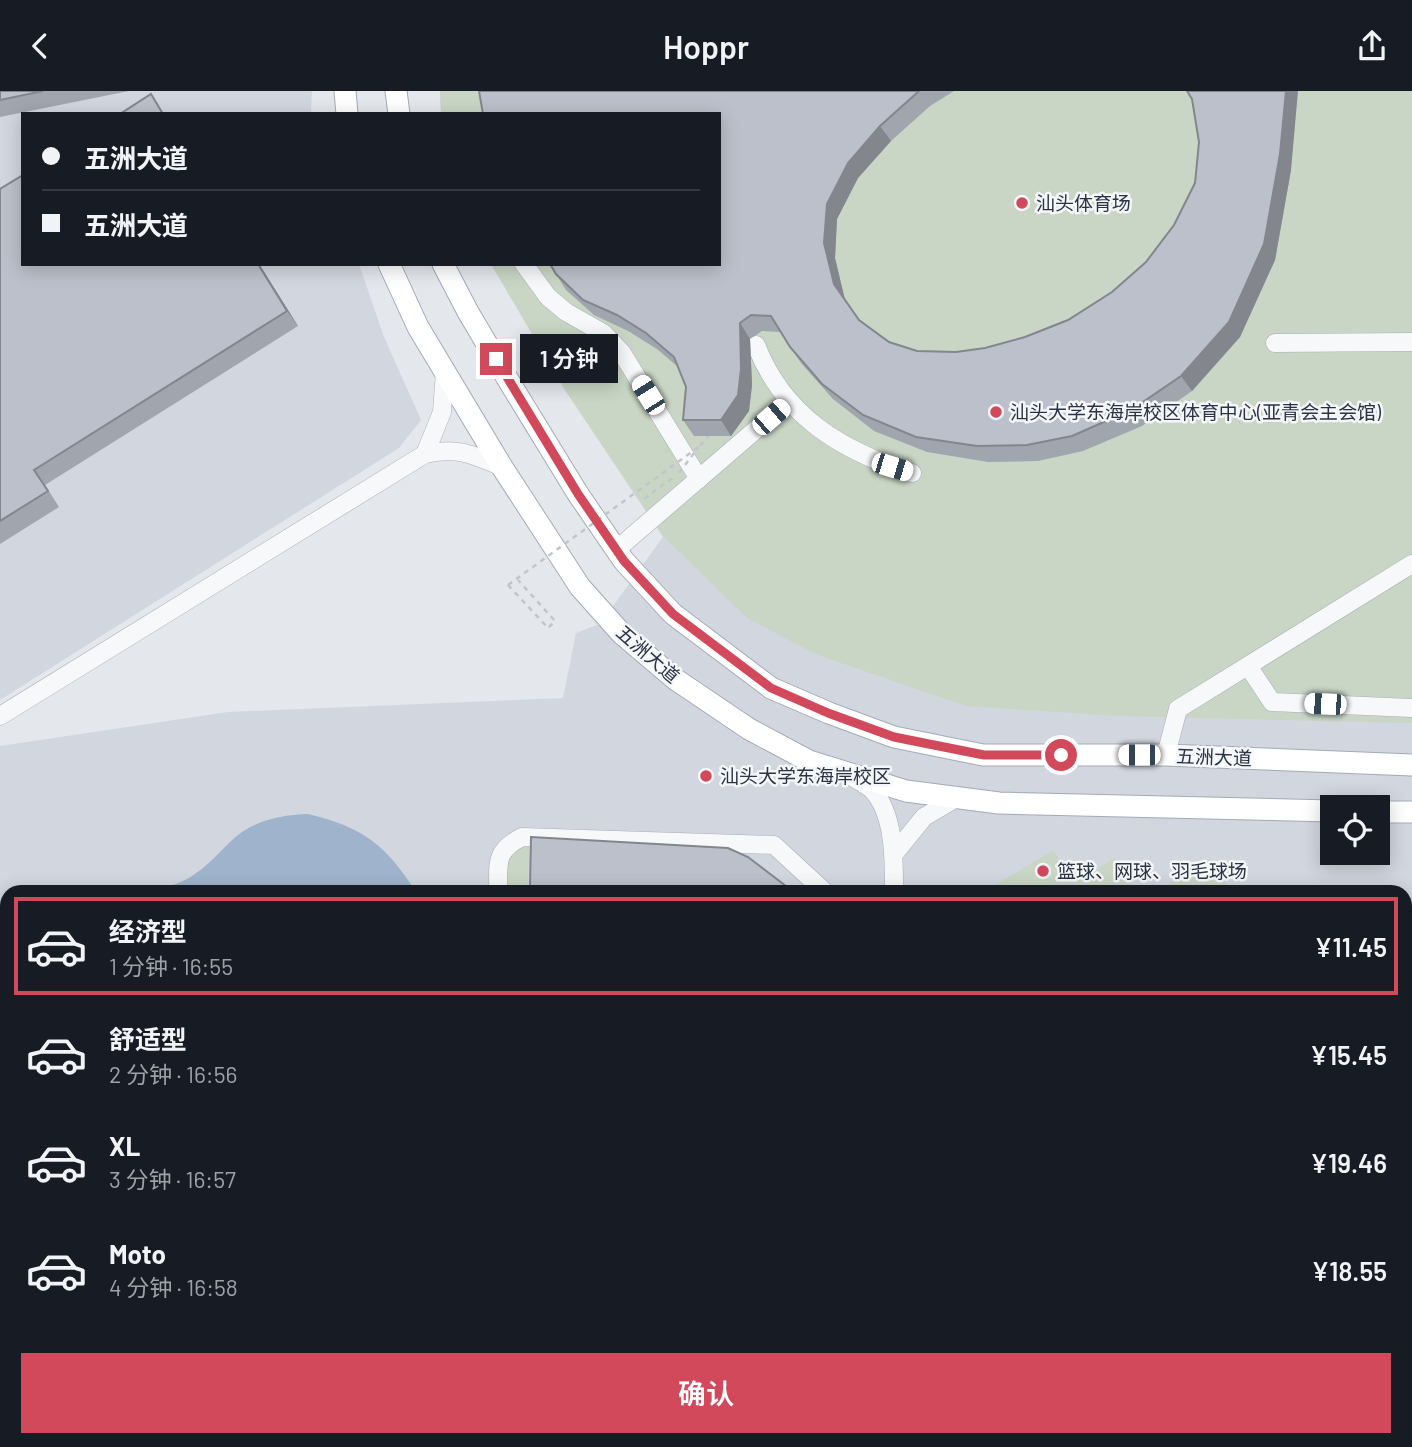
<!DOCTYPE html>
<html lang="zh">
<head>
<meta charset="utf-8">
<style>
  body { margin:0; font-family:Barlow,"Noto Sans SC",sans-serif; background:#20242c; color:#f1f3f6; height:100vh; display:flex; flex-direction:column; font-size:26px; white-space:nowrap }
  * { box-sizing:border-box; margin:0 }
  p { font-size:23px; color:#9ea1a6 }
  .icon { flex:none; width:38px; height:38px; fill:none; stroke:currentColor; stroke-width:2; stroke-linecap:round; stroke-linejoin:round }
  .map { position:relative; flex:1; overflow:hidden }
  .details { position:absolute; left:0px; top:794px; width:1412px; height:562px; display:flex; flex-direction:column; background:#171b24; border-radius:21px 21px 0 0; box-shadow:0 4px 18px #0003 }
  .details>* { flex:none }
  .guide { position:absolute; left:21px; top:21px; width:700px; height:154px; border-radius:0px; box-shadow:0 4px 18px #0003; display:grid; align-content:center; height:154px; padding:0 21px; background:#171b24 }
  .controls { position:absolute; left:1320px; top:704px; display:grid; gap:14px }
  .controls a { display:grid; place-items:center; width:70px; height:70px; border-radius:0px; background:#171b24; box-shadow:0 4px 18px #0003; font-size:35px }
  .end { position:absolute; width:32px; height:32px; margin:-16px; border:9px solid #d1495b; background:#fff; box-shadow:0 0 0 4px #fff }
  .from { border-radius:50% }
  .bubble { position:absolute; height:49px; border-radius:0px; background:#171b24; box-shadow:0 4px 18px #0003; font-size:23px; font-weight:600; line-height:49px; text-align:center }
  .car { position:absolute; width:21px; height:42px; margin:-21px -10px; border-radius:9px; box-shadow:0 0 5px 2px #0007; background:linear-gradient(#fff 24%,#345 0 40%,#fff 0 76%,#345 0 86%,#fff 0) }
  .guide b { display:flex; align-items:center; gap:24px; height:66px; font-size:26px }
  .guide b+b { border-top:2px solid #363941 }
  .guide i { width:18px; height:18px; background:#f1f3f6 }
  ul { padding:12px 0 0; list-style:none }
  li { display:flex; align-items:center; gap:21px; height:98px; margin:0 14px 10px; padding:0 7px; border:4px solid transparent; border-radius:0px }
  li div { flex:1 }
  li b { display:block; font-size:26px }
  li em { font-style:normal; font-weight:600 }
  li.selected { border-color:#d1495b }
  li>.icon { width:63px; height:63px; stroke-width:1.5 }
  .button { display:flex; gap:14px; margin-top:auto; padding:14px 21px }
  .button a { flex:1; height:80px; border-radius:0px; background:#d1495b; color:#fff; font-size:28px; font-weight:600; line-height:80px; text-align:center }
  header { display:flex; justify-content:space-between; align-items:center; height:91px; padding:0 21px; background:#171b24; font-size:32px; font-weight:600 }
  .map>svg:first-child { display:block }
  .built { fill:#d2d6de; fill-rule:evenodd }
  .green { fill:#c9d6c5 }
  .water { fill:#9fb4cc }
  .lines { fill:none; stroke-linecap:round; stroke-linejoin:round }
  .minor-casing { stroke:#a9aeb7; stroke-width:19 }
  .major-casing { stroke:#a3abb8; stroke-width:23 }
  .path { stroke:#c2c5cb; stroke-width:2.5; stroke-dasharray:5 5; stroke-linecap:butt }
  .minor { stroke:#f7f8fa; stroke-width:18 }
  .major { stroke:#fff; stroke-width:21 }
  .path-bridge { stroke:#c2c5cb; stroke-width:2.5; stroke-dasharray:5 5; stroke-linecap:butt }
  .wall { fill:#a1a5ae }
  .shaded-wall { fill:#83868d }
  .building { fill:#bbc0ca; stroke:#83868d; stroke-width:2 }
  .route { stroke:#d1495b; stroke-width:9 }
  .poi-dot { fill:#d1495b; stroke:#f4f6f9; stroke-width:2.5 }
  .labels { text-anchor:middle; stroke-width:5; stroke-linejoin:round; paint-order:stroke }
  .poi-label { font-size:19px; fill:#2b3445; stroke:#f4f6f9; text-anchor:start }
  .street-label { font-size:19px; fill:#2b3445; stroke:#f4f6f9 }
</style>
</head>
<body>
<header><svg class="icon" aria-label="back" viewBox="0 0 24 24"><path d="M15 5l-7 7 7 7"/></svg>Hoppr<svg class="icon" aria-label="share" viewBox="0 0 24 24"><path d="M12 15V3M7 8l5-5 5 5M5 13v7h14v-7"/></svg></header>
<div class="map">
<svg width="1412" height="1356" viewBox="0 0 1412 1356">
  <rect width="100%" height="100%" fill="#e4e7ec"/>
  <g class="built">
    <path d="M0 0H312L311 23H23V173H359L384 246 421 329 399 357 0 609Z"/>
    <path d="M440 0H1412V1356H411L402 1349H1405V802H7V830L0 819V655L228 621 563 607 576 542 600 533 663 446 565 299 491 173H719V23H441ZM1332 716H1377V761H1332Z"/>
    <path d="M0 943 7 956V1349H275L281 1356H0Z"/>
  </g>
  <g class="green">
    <path d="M440 0H1412V632L1117 625 966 615 815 563 747 527 663 445 565 299 491 173H719V23H441Z"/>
    <path d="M529 752 528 801 502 802 507 765Z"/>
    <path d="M1053 759 1073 792 1115 767 1137 801H984Z"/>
    <path d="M1210 768 1231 801H1155Z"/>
    <path d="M1412 1270V1356H1374V1349H1405V1276Z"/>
  </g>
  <path class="water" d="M308 723C363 736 386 754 416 801H114C133 799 155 799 173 794 196 787 213 768 229 752 251 730 278 724 308 723Z"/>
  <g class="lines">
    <defs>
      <g id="minor">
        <path d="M524 173 548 206 566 221 603 242 622 262 699 388"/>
        <path d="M1275 252 1412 251"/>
        <path d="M756 254C784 326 842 360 912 382"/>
        <path d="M425 363 442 321 445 280"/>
        <path d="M616 459 788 311"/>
        <path d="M1248 575 1272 611 1412 617"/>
        <path d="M0 625 425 363C458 356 472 363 502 376"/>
        <path d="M1166 664 1178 618 1412 473"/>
        <path d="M854 687C860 691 869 695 873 700 895 724 894 771 894 802"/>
        <path d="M894 763 924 726 956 707"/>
        <path d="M498 802C499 773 493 761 522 746L774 754 826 802"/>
        <path d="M1405 1237H1412"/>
        <path d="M441 1349 452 1356"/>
        <path d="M626 1349 632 1356"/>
        <path d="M900 1349 901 1356"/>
        <path d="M1162 1349 1169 1356"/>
        <path d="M1353 1349 1360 1356"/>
      </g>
      <g id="major">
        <path d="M345 0 347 23"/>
        <path d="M396 0 399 23"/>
        <path d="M389 173 418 236 502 376 580 496 622 543 675 588 749 638 809 670 906 700 999 712 1332 720"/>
        <path d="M443 173 468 221 510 292 578 403 624 470 673 523 771 597 829 622 894 646 983 664H1166L1412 674"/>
        <path d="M1377 721H1412"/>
        <path d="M0 875 7 887"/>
        <path d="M350 1349 361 1356"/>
      </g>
    </defs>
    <use href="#minor" class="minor-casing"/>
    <use href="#major" class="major-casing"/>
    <g class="path">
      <path d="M700 355 709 344"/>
      <path d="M644 408 675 385"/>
      <path d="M508 494 548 537 555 530 518 489"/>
    </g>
    <use href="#minor" class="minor"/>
    <use href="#major" class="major"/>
    <g class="path-bridge">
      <path d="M679 382 698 357"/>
      <path d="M508 494 700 355"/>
    </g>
  </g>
  <g class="wall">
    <path d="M0 0H129L0 26Z"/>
    <path d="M479 0H954L930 15 891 50 858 87 837 128 835 167 845 209 859 229 889 251 917 260 956 261 985 257 1025 246 1068 229 1112 201 1291 79 1275 169 1240 246 1192 300 1142 335 1083 360 1038 370 988 371 927 361 874 340 833 308 801 272 780 241 762 240 750 248 752 294 749 320 731 345H694L683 329 686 296 678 276 657 258 628 240 594 224 566 199 556 183Z"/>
    <path d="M0 98 23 173H259L298 235 45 394 59 416 0 453Z"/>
    <path d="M530 796 795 802H534Z"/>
    <path d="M489 1349H533L531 1353 528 1356H497L491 1352Z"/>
    <path d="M633 1349H843L848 1356H639Z"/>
  </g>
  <g class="shaded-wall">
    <path d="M1286 0H1298L1291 79 1275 169 1240 246 1192 300 1181 285Z"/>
    <path d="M880 35 891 50 858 87 837 128 835 167 845 209 834 193 824 152 827 113 848 72Z"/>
    <path d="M258 173H259L298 235 287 220Z"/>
    <path d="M740 232 750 248 752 294 749 320 731 345 721 329Z"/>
    <path d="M832 1349H843L848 1356H832Z"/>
  </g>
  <g class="building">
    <path d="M0 0H43L0 9Z"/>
    <path d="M479 0H919L880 35 848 72 827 113 824 152 834 193 859 229 889 251 917 260 956 261 985 257 1025 246 1068 229 1112 201 1146 171 1174 134 1195 92 1199 51 1192 8 1187 0H1286L1280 63 1264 153 1229 231 1181 285 1131 319 1072 345 1027 354 977 355 916 346 863 324 822 293 790 256 771 225 751 224 740 232 741 278 738 304 721 329H683L686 296 674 266 646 242 617 224 583 209 556 183 550 173H719V23H483Z"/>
    <path d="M151 3 163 23H120Z"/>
    <path d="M23 84V173H258L287 220 34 379 48 400 0 430V98Z"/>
    <path d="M531 746 728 757 748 766 795 802H628L530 796Z"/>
    <path d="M639 1349H832V1356H646Z"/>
    <path d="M931 1349H1116L1123 1356H932Z"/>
    <path d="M1252 1349H1286L1294 1354 1295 1356H1251L1255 1352Z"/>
  </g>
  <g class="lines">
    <path class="route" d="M496 268 578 403 624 470 673 523 771 597 828 622 894 646 984 664H1061"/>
  </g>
  <g class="poi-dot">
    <circle cx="1022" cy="112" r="7"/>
    <circle cx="996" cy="321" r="7"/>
    <circle cx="706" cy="685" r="7"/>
    <circle cx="1043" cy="780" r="7"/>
  </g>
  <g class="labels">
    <g class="poi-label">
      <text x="1036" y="119">汕头体育场</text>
      <text x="1010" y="328">汕头大学东海岸校区体育中心(亚青会主会馆)</text>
      <text x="720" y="692">汕头大学东海岸校区</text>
      <text x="1057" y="787">篮球、网球、羽毛球场</text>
    </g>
    <g class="street-label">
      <text transform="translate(648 563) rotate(41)" y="7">五洲大道</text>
      <text transform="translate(1214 666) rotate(2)" y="7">五洲大道</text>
    </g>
  </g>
</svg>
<div class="controls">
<a><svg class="icon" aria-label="locate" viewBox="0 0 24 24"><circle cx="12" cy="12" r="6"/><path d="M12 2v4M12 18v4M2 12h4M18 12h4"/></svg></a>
</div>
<i class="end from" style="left:1061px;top:664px"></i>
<i class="end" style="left:496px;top:268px"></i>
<div class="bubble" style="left:520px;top:243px;width:98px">1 分钟</div>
<i class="car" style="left:648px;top:304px;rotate:328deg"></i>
<i class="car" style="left:771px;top:326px;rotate:49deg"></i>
<i class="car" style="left:892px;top:376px;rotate:107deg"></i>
<i class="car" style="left:1325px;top:613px;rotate:272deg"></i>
<i class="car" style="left:1139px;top:664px;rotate:270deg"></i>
<div class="guide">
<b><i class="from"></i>五洲大道</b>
<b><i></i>五洲大道</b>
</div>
<section class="details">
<ul>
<li class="selected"><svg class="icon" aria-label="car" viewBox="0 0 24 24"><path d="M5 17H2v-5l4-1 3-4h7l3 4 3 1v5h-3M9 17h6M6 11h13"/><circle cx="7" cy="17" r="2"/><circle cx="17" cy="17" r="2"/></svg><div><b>经济型</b><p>1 分钟 · 16:55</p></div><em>¥11.45</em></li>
<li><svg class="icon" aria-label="car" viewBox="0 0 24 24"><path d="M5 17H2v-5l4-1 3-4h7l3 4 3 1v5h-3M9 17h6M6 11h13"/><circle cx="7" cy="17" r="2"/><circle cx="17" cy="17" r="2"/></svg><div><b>舒适型</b><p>2 分钟 · 16:56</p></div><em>¥15.45</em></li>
<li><svg class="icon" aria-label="car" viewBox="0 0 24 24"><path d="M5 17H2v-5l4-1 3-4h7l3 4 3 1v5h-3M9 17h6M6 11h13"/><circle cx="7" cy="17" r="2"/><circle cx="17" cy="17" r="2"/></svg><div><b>XL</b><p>3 分钟 · 16:57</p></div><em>¥19.46</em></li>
<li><svg class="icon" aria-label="car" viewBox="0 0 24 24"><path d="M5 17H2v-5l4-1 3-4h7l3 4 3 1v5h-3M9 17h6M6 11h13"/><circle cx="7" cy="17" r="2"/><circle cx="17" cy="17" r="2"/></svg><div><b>Moto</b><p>4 分钟 · 16:58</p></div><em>¥18.55</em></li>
</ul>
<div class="button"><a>确认</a></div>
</section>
</div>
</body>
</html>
